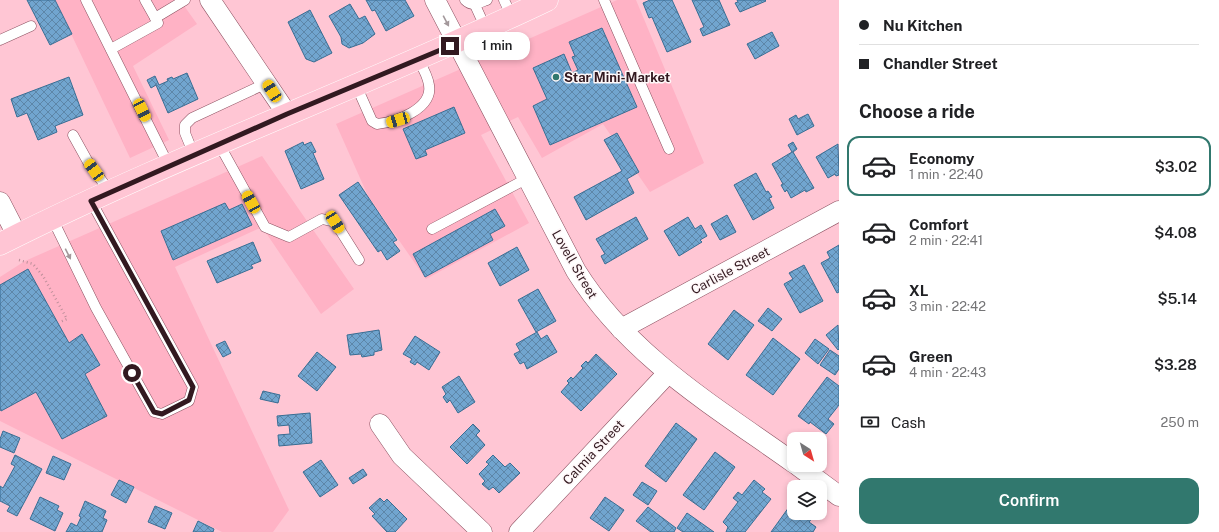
<!DOCTYPE html>
<html lang="en">
<head>
<meta charset="utf-8">
<style>
  body { margin:0; font-family:"Public Sans",sans-serif; background:#f2f2f2; color:#202124; height:100vh; display:flex; flex-direction:column; font-size:15px; white-space:nowrap }
  * { box-sizing:border-box; margin:0 }
  p { font-size:13px; color:#757577 }
  .icon { flex:none; width:22px; height:22px; fill:none; stroke:currentColor; stroke-width:2; stroke-linecap:round; stroke-linejoin:round }
  .map { position:relative; flex:1; overflow:hidden }
  .panel { display:flex; flex-direction:column; background:#fff; width:380px }
  .panel>* { flex:none }
  .top-card { display:grid; align-content:center; height:88px; padding:0 20px; background:#fff }
  .needle { width:26px; rotate:143deg }
  .buttons { position:absolute; left:787px; top:432px; display:grid; gap:8px }
  .buttons a { display:grid; place-items:center; width:40px; height:40px; border-radius:8px; background:#fff; box-shadow:0 2px 6px #0003; font-size:20px }
  .end { position:absolute; width:18px; height:18px; margin:-9px; border:5px solid #321920; background:#fff; box-shadow:0 0 0 2px #fff }
  .from { border-radius:50% }
  .bubble { position:absolute; height:28px; border-radius:12px; background:#fff; box-shadow:0 2px 6px #0003; font-size:13px; font-weight:600; line-height:28px; text-align:center }
  .car { position:absolute; width:12px; height:24px; margin:-12px -6px; border-radius:5px; box-shadow:0 0 3px 1px #0007; background:linear-gradient(#f5c518 24%,#345 0 40%,#f5c518 0 76%,#345 0 86%,#f5c518 0) }
  .top-card b { display:flex; align-items:center; gap:14px; height:38px; font-size:15px }
  .top-card b+b { border-top:1px solid #e0e0e0 }
  .top-card i { width:10px; height:10px; background:#202124 }
  ul { padding:0; list-style:none }
  li { display:flex; align-items:center; gap:12px; height:60px; margin:0 8px 6px; padding:0 12px; border:2px solid transparent; border-radius:12px }
  li div { flex:1 }
  li b { display:block; font-size:15px }
  li em { font-style:normal; font-weight:600 }
  li.on { border-color:#31786e }
  li>.icon { width:36px; height:36px; stroke-width:1.5 }
  h2 { padding:0 20px; font-size:18px; line-height:48px }
  .pay { display:flex; align-items:center; gap:10px; height:44px; padding:0 20px; font-size:15px }
  .pay p { margin-inline-start:auto }
  .cta { display:flex; gap:8px; margin-top:auto; padding:8px 20px }
  .cta a { flex:1; height:46px; border-radius:12px; background:#31786e; color:#fff; font-size:16px; font-weight:600; line-height:46px; text-align:center }
  main { display:flex; flex:1; min-height:0 }
  .map>svg:first-child { display:block }
  .built { fill:#ffb2c5 }
  .building { fill:url(#building-cross-hatch); stroke:#396d93 }
  .lines { fill:none; stroke-linecap:round; stroke-linejoin:round }
  .lane-casing { stroke:#8c5060; stroke-width:11 }
  .street-casing { stroke:#8c5060; stroke-width:21 }
  .primary-casing { stroke:#fff; stroke-width:23 }
  .path { stroke:#bc8e99; stroke-width:2.5; stroke-dasharray:1 3; stroke-linecap:butt }
  .lane { stroke:#fff; stroke-width:10 }
  .street { stroke:#fff; stroke-width:20 }
  .primary { stroke:#ffc5d4; stroke-width:22 }
  .oneway { fill:#a3989b }
  .route { stroke:#321920; stroke-width:5 }
  .poi-dot { fill:#31786e; stroke:#fef7f8; stroke-width:1.5 }
  .labels { text-anchor:middle; stroke-width:3; stroke-linejoin:round; paint-order:stroke }
  .poi-label { font-size:13px; font-weight:bold; fill:#321920; stroke:#fef7f8; text-anchor:start }
  .street-label { font-size:13px; fill:#321920; stroke:#fef7f8 }
</style>
</head>
<body>
<main>
<div class="map">
<svg width="839" height="532" viewBox="0 0 839 532">
  <defs>
    <pattern id="building-cross-hatch" width="8" height="8" patternUnits="userSpaceOnUse"><rect width="8" height="8" fill="#71a5cf"/><path d="M0 0l8 8M0 8l8-8" fill="none" stroke="#5d86a8"/></pattern>
  </defs>
  <rect width="100%" height="100%" fill="#ffc6d4"/>
  <g class="built">
    <path d="M55 0H180L197 24 133 66 169 140 130 158Z"/>
    <path d="M617 0H636L704 163 650 192 603 124 542 158 518 117 481 135 529 223 426 279 368 196 336 124Z"/>
    <path d="M262 156 354 289 321 314 262 227 175 267 289 510 273 532H222L0 421V277L25 261Z"/>
  </g>
  <g class="building">
    <path d="M27 0H55L72 34 50 45Z"/>
    <path d="M366 0H405L414 16 386 31 375 10 372 11Z"/>
    <path d="M650 0H672L691 42 667 52 652 17 649 18 643 3Z"/>
    <path d="M692 0H719L730 25 703 36 700 29 704 27Z"/>
    <path d="M737 0H765L766 1 740 12 735 3 738 2Z"/>
    <path d="M350 4 359 19 365 16 375 34 363 43 349 48 342 44 341 37 329 16Z"/>
    <path d="M310 10 332 53 314 62 306 59 288 22Z"/>
    <path d="M602 28 637 107 550 145 533 106 547 99 533 68 564 54 572 73 578 70 572 57 575 56 569 42Z"/>
    <path d="M772 32 779 46 755 59 747 44Z"/>
    <path d="M187 73 198 99 168 113 156 85 151 88 147 80 155 76 159 85 168 81 167 79 172 77 173 79Z"/>
    <path d="M69 77 83 115 55 126 57 132 38 140 27 113 17 117 11 99Z"/>
    <path d="M454 107 465 133 425 150 427 155 416 159 403 129Z"/>
    <path d="M808 114 814 126 797 135 789 119 796 115 798 119Z"/>
    <path d="M617 133 639 172 627 179 634 193 586 220 574 197 622 171 604 140Z"/>
    <path d="M303 142 304 145 311 142 316 152 313 153 324 179 301 189 285 151Z"/>
    <path d="M793 142 797 149 793 152 814 188 806 192 805 190 791 198 787 190 785 192 781 185 783 184 772 164 792 152 788 145Z"/>
    <path d="M838 144 839 175 836 176 835 174 828 178 816 157Z"/>
    <path d="M756 173 766 192 768 191 772 197 769 198 774 208 753 220 734 185Z"/>
    <path d="M358 182 397 240 393 242 400 251 387 260 381 250 378 252 339 195Z"/>
    <path d="M225 203 229 210 242 204 252 225 173 260 161 231Z"/>
    <path d="M495 209 505 226 490 234 493 240 425 277 413 254Z"/>
    <path d="M727 215 736 232 720 240 711 224Z"/>
    <path d="M636 217 648 239 605 264 601 256 605 254 596 239Z"/>
    <path d="M688 217 695 229 701 225 707 236 700 240 702 242 679 256 664 231Z"/>
    <path d="M253 242 261 261 251 265 253 268 217 283 207 261Z"/>
    <path d="M839 245V292L837 293 821 263 830 258 827 252Z"/>
    <path d="M517 247 529 270 500 286 488 263Z"/>
    <path d="M804 265 823 301 800 313 784 284 793 279 789 273Z"/>
    <path d="M28 269 69 343 82 334 100 365 85 374 107 416 62 439 36 392 1 411 0 409V285Z"/>
    <path d="M538 289 556 321 536 332 518 300Z"/>
    <path d="M768 308 782 319 772 331 758 321Z"/>
    <path d="M734 310 754 325 728 360 708 344Z"/>
    <path d="M838 325 839 349 838 350 826 335Z"/>
    <path d="M379 330 382 350 374 352V355L362 357 361 354 350 355 347 335Z"/>
    <path d="M537 332 541 339 547 335 557 352 527 369 524 362 520 364 514 354 520 351 516 344Z"/>
    <path d="M415 336 440 352 429 370 417 362 415 365 410 362 412 359 403 354Z"/>
    <path d="M773 338 800 359 773 395 746 375Z"/>
    <path d="M815 339 829 349 818 364 805 353Z"/>
    <path d="M225 341 231 353 223 357 216 345Z"/>
    <path d="M830 350 839 356V369L835 375 820 365Z"/>
    <path d="M317 352 336 367 317 391 298 376Z"/>
    <path d="M596 354 617 374 581 411 561 392 569 383 567 381 571 377 573 379 583 368 581 366 586 361 588 363Z"/>
    <path d="M459 376 475 402 458 413 450 400 447 403 443 397 446 394 442 387Z"/>
    <path d="M827 377 839 386V405L828 419 834 424 826 434 810 422 809 424 798 416Z"/>
    <path d="M263 391 280 395 278 403 260 399Z"/>
    <path d="M310 413 312 443 279 446 278 435 290 434 289 425 278 426 277 416Z"/>
    <path d="M676 423 697 439 666 482 645 466Z"/>
    <path d="M473 424 480 431 476 435 485 445 467 464 450 447Z"/>
    <path d="M3 431 20 438 14 453 0 447V439Z"/>
    <path d="M715 452 735 467 704 510 683 495Z"/>
    <path d="M15 455 42 469 17 516 7 511 10 506 0 501V486L3 488 15 466 11 464Z"/>
    <path d="M493 455 505 467 510 463 520 473 499 493 493 487 489 490 482 484 485 481 479 474 489 464 486 462Z"/>
    <path d="M53 456 71 464 64 480 46 473Z"/>
    <path d="M321 460 338 485 320 497 303 472Z"/>
    <path d="M363 469 367 475 353 484 349 478Z"/>
    <path d="M119 480 134 487 126 503 111 495Z"/>
    <path d="M754 480 765 489 762 492 771 499 745 532H726L728 527 723 522 738 502 733 498 738 492 742 495Z"/>
    <path d="M642 482 657 491 648 505 633 495Z"/>
    <path d="M40 497 59 506 57 510 63 513 55 531 30 519Z"/>
    <path d="M605 497 624 510 609 531 590 518Z"/>
    <path d="M380 498 384 502 387 499 407 519 395 532H387L372 516 375 514 369 508Z"/>
    <path d="M85 501 106 511 103 518 107 520 102 532H66L71 523 77 526 81 517 79 516Z"/>
    <path d="M155 506 172 513 165 529 148 522Z"/>
    <path d="M648 507 676 528 674 532H651L636 521Z"/>
    <path d="M789 507 794 510V513L801 515 803 513H807L813 517 809 522 816 527 813 532H771Z"/>
    <path d="M687 513 714 532H683L677 528Z"/>
    <path d="M198 521 214 529 213 532H193Z"/>
  </g>
  <g class="lines">
    <defs>
      <g id="lane">
        <path d="M86 0 169 166"/>
        <path d="M465 0C472 7 478 3 487 0"/>
        <path d="M504 0 512 17"/>
        <path d="M604 0 669 149"/>
        <path d="M475 5 486 29"/>
        <path d="M155 18 185 0"/>
        <path d="M0 40 31 26"/>
        <path d="M111 49 158 23 145 0"/>
        <path d="M356 85 372 121 377 124C396 122 433 109 429 85 428 77 422 66 418 59"/>
        <path d="M73 135 88 162 110 192"/>
        <path d="M219 144 265 227 289 237 322 219 335 222 359 260"/>
        <path d="M194 155 185 133V125L192 118 267 83"/>
        <path d="M52 218 96 308 154 412 162 414 189 401 193 387 91 201"/>
        <path d="M432 229 528 178"/>
      </g>
      <g id="street">
        <path d="M210 0 287 114"/>
        <path d="M435 0 576 271C629 356 714 406 794 463"/>
        <path d="M0 202 17 235"/>
        <path d="M621 329 839 211"/>
        <path d="M380 424 402 456 482 532"/>
        <path d="M797 465 839 496"/>
        <path d="M519 532 668 373"/>
      </g>
      <path id="primary" d="M0 244C178 154 367 86 547 0"/>
    </defs>
    <use href="#lane" class="lane-casing"/>
    <use href="#street" class="street-casing"/>
    <use href="#primary" class="primary-casing"/>
    <path class="path" d="M19 260 33 264 43 276 67 319 60 322"/>
    <use href="#lane" class="lane"/>
    <use href="#street" class="street"/>
    <use href="#primary" class="primary"/>
  </g>
  <defs><path id="oneway-solid" d="M-6-.8H1V-3.2L6.5 0L1 3.2V.8H-6Z"/></defs>
  <g class="oneway">
    <use href="#oneway-solid" transform="translate(446 21) rotate(62)"/>
    <use href="#oneway-solid" transform="translate(68 254) rotate(63)"/>
  </g>
  <g class="lines">
    <path class="route" d="M132 373 154 412 162 414 189 400 193 387 91 201 287 114 450 46"/>
  </g>
  <circle class="poi-dot" cx="556" cy="77" r="4"/>
  <g class="labels">
    <g class="poi-label">
      <text x="564" y="82">Star Mini-Market</text>
    </g>
    <g class="street-label">
      <text transform="translate(575 264) rotate(60)" y="5">Lovell Street</text>
      <text transform="translate(730 270) rotate(-28)" y="5">Carlisle Street</text>
      <text transform="translate(593 452) rotate(-47)" y="5">Calmia Street</text>
    </g>
  </g>
</svg>
<div class="buttons">
<a><svg class="needle" viewBox="-14 -14 28 28"><path d="M0-13l5 13h-10z" fill="#e53935"/><path d="M0 13l5-13h-10z" fill="#757577"/></svg></a>
<a><svg class="icon" aria-label="layers" viewBox="0 0 24 24"><path d="M12 4l9 5-9 5-9-5zM3 14l9 5 9-5"/></svg></a>
</div>
<i class="end from" style="left:132px;top:373px"></i>
<i class="end" style="left:450px;top:46px"></i>
<div class="bubble" style="left:464px;top:32px;width:66px">1 min</div>
<i class="car" style="left:272px;top:91px;rotate:327deg"></i>
<i class="car" style="left:142px;top:110px;rotate:154deg"></i>
<i class="car" style="left:398px;top:120px;rotate:254deg"></i>
<i class="car" style="left:94px;top:170px;rotate:324deg"></i>
<i class="car" style="left:251px;top:202px;rotate:331deg"></i>
<i class="car" style="left:335px;top:222px;rotate:148deg"></i>
</div>
<section class="panel">
<div class="top-card">
<b><i class="from"></i>Nu Kitchen</b>
<b><i></i>Chandler Street</b>
</div>
<h2>Choose a ride</h2>
<ul>
<li class="on"><svg class="icon" aria-label="car" viewBox="0 0 24 24"><path d="M5 17H2v-5l4-1 3-4h7l3 4 3 1v5h-3M9 17h6M6 11h13"/><circle cx="7" cy="17" r="2"/><circle cx="17" cy="17" r="2"/></svg><div><b>Economy</b><p>1 min · 22:40</p></div><em>$3.02</em></li>
<li><svg class="icon" aria-label="car" viewBox="0 0 24 24"><path d="M5 17H2v-5l4-1 3-4h7l3 4 3 1v5h-3M9 17h6M6 11h13"/><circle cx="7" cy="17" r="2"/><circle cx="17" cy="17" r="2"/></svg><div><b>Comfort</b><p>2 min · 22:41</p></div><em>$4.08</em></li>
<li><svg class="icon" aria-label="car" viewBox="0 0 24 24"><path d="M5 17H2v-5l4-1 3-4h7l3 4 3 1v5h-3M9 17h6M6 11h13"/><circle cx="7" cy="17" r="2"/><circle cx="17" cy="17" r="2"/></svg><div><b>XL</b><p>3 min · 22:42</p></div><em>$5.14</em></li>
<li><svg class="icon" aria-label="car" viewBox="0 0 24 24"><path d="M5 17H2v-5l4-1 3-4h7l3 4 3 1v5h-3M9 17h6M6 11h13"/><circle cx="7" cy="17" r="2"/><circle cx="17" cy="17" r="2"/></svg><div><b>Green</b><p>4 min · 22:43</p></div><em>$3.28</em></li>
</ul>
<div class="pay"><svg class="icon" aria-label="cash" viewBox="0 0 24 24"><path d="M3 7h18v10H3z"/><circle cx="12" cy="12" r="2"/></svg>Cash<p>250 m</p></div>
<div class="cta"><a>Confirm</a></div>
</section>
</main>
</body>
</html>
